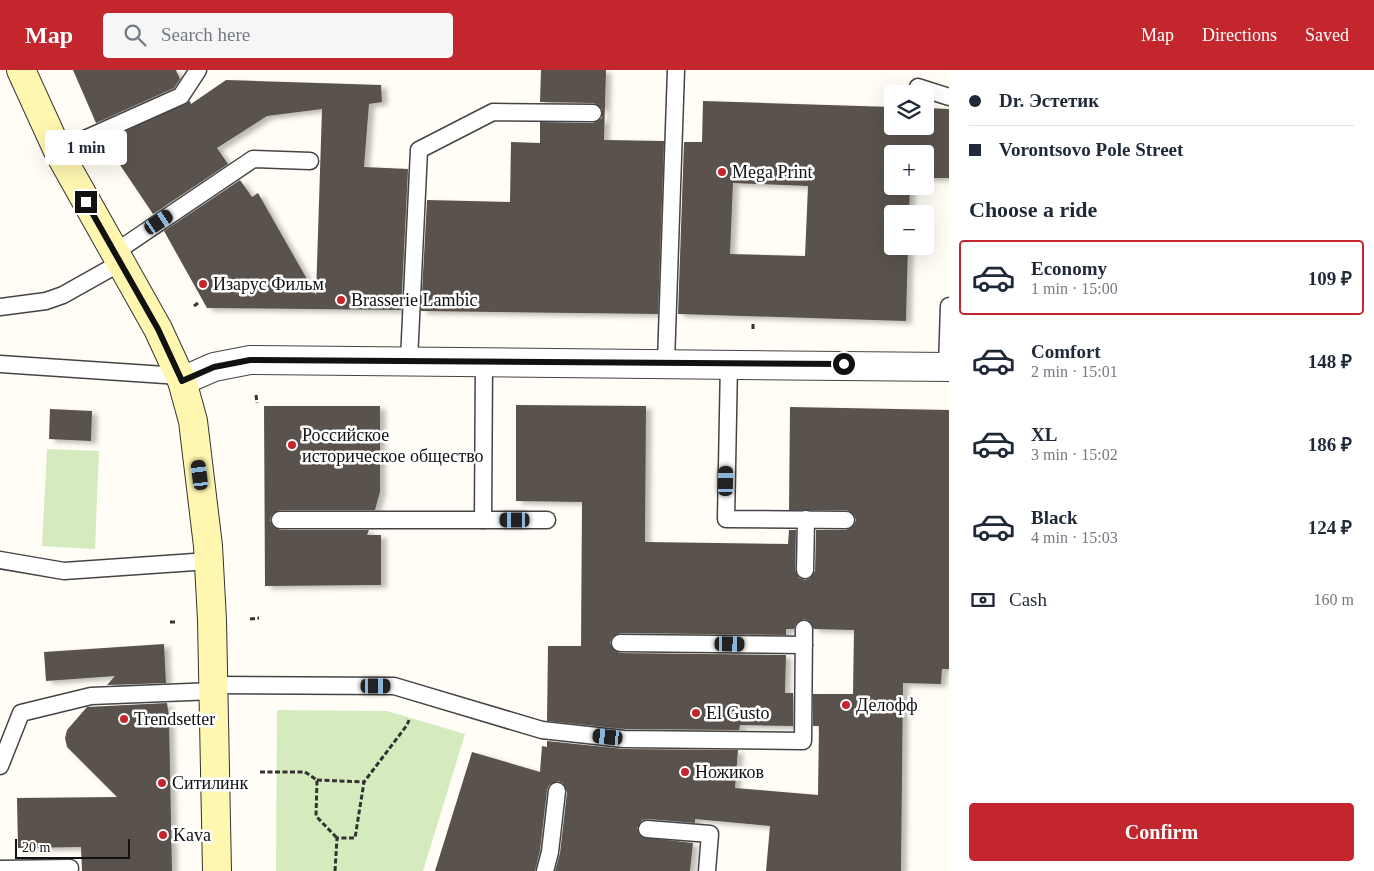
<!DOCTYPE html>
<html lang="en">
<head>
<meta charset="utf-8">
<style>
  body { margin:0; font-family:Georgia,serif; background:#f6f6f7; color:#1f2937; height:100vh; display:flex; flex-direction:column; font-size:19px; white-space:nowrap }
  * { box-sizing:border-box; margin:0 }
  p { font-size:16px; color:#747a83 }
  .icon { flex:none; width:28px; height:28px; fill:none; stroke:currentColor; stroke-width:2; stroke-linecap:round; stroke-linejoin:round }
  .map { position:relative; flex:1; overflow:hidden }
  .details { display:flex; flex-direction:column; background:#fff; width:425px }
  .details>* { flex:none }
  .hud { display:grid; align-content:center; height:110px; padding:0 20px; background:#fff }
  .tools { position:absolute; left:884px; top:15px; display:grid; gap:10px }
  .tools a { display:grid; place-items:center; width:50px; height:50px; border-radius:5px; background:#fff; box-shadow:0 5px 20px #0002; font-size:25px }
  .scale { position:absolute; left:15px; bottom:12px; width:115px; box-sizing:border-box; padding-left:5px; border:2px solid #111; border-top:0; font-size:14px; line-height:18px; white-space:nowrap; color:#111; -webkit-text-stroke:4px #fff; paint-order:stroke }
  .end { position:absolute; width:22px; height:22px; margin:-11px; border:6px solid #111; background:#fff; box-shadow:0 0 0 2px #fff }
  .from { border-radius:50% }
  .bubble { position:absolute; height:35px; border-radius:5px; background:#fff; box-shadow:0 5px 20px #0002; font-size:16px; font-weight:800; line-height:35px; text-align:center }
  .car { position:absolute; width:15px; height:30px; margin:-15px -8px; border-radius:6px; box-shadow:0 0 4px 1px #0007; background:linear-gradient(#222 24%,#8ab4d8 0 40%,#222 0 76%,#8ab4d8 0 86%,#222 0) }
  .hud b { display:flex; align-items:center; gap:18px; height:48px; font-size:19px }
  .hud b+b { border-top:1px solid #e0e1e3 }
  .hud i { width:12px; height:12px; background:#1f2937 }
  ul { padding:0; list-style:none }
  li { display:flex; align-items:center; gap:15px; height:75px; margin:0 10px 8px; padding:0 10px; border:2px solid transparent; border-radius:5px }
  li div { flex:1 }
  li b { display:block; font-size:19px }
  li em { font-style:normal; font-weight:800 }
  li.active { border-color:#c4262e }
  li>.icon { width:45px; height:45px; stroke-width:1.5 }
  h2 { padding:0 20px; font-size:22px; line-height:60px }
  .pay { display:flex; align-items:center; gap:12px; height:55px; padding:0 20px; font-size:19px }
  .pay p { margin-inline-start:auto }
  .primary-button { display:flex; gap:10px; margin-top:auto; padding:10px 20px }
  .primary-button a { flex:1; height:58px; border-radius:5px; background:#c4262e; color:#fff; font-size:20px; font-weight:800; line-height:58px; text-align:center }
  header { display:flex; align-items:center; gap:30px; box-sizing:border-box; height:70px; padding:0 25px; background:#c4262e; color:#fff }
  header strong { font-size:24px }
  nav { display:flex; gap:28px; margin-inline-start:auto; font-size:18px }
  .search { width:350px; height:45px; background:#f6f6f7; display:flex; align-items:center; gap:12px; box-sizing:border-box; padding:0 18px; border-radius:5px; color:#747a83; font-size:19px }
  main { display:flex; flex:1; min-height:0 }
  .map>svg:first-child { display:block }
  .green { fill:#d5ebbd }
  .building { fill:#5a524d; fill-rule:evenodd; filter:url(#shadow) }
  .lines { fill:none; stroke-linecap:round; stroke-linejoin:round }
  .lane-casing { stroke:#444; stroke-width:19 }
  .street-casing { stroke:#444; stroke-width:30 }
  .secondary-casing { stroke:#333; stroke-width:30 }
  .path { stroke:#333; stroke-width:3; stroke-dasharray:5 2.5; stroke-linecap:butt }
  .lane { stroke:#fff; stroke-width:16 }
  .street { stroke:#fff; stroke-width:28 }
  .secondary { stroke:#fff6b0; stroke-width:28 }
  .route { stroke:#111; stroke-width:6 }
  .poi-dot { fill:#c4262e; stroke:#fff; stroke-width:2 }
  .labels { text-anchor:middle; stroke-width:5; stroke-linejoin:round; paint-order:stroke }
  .poi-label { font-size:18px; fill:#111; stroke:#fff; text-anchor:start }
</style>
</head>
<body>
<header>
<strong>Map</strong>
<div class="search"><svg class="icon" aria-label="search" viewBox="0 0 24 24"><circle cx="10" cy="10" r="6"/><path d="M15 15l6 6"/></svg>Search here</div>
<nav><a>Map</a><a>Directions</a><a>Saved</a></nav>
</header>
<main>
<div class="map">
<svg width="949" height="801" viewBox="0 0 949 801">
  <defs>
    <filter id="shadow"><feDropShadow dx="5.5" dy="3" stdDeviation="2.5" flood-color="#0004"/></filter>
  </defs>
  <rect width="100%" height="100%" fill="#fffdf5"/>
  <g class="green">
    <path d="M47 379 99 381 95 479 42 476Z"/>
    <path d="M277 640 387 641 465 664 423 801H276Z"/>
  </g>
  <g class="building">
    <path d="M73 0H176L180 9 174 18 96 53Z"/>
    <path d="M541 0H606L604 70 664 71 658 244 421 241 427 130 510 132 511 72 540 73V52L593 53 602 48V39L594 33 540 32Z"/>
    <path d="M226 10 381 15 382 32 369 34 364 97 408 99 401 240 207 238 164 161 240 110 252 127 258 123 316 225 322 39 267 46 217 78 228 94 153 144 104 71 190 31 191 34Z"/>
    <path d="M703 31 892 37V56H925V38L949 39V108H925V84H892V116H910L909 144H892V176H908L906 251 678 244 684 72H702ZM733 113 808 116 805 186 730 184Z"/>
    <path d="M516 335 646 336 645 472 788 474 789 460H796L795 500 799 508 805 510 810 508 815 501 816 460H846L854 455 856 450 854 445 847 440H789L790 337 949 340V599H942L941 614 903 613 901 801H766L770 756 695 749V753L648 749 642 750 637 758 642 767 693 773 690 801H555L560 783 567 722 563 713 558 711 549 715 547 720 540 780 535 801H435L472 682 540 702 542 676 547 677V671L624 679 738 680 735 718 818 725 819 656H813V624H853L854 560 814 559 809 551 804 549 796 554 794 559H786V565L620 563 612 568 610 573 615 581 620 583 786 585 785 623H793V656L740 655 739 660 625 659 547 651 548 576H581L582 432 516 431Z"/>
    <path d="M264 336H380V422L375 440H280L272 445 270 450 272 455 280 460H369L367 465H381V515L265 516Z"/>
    <path d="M50 339 92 341 91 371 49 369Z"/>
    <path d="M164 574 166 613 107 615 115 606 46 611 44 582Z"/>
    <path d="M167 633 169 647 172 801H82L81 777 18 778 17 728 117 727 67 677 65 668 67 660 87 637Z"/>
  </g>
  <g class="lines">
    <defs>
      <g id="lane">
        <path d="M918 17 949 27"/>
        <path d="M58 81 181 26 198 0"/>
        <path d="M114 183 253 89 310 91"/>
        <path d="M0 237 46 231 63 225 120 193"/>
        <path d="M409 290 419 80 493 42 593 43"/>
        <path d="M666 292 676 0"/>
        <path d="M729 293 726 449 846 450"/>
        <path d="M0 294 180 306"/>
        <path d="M947 297 949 236"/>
        <path d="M280 450H483L484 291"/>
        <path d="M483 450H547"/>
        <path d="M0 490 64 501 209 491"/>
        <path d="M805 500 806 449"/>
        <path d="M620 573 804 575"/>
        <path d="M214 615 394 616 542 660 624 669 803 671 804 559"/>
        <path d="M0 696 21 643 91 626 214 621"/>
        <path d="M647 759 710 764 707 801"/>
        <path d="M0 799 70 798"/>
        <path d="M545 801 550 782 557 721"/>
      </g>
      <path id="street" d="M182 311 214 297 250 290 949 297"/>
      <path id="secondary" d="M21 0 58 81 158 259 182 311 193 351 208 476 212 550 217 801"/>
    </defs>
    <use href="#lane" class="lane-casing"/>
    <use href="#street" class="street-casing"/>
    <use href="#secondary" class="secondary-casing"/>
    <g class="path">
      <path d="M194 236 198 233"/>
      <path d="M753 254V260"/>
      <path d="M256 325 257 333"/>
      <path d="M250 549 259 548"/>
      <path d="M170 552H175"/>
      <path d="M260 702H305L317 710 316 746 337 768"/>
      <path d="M317 710 364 712"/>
      <path d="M335 801 337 768H355L364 712 407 655 409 650"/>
    </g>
    <use href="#lane" class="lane"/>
    <use href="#street" class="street"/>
    <use href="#secondary" class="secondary"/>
  </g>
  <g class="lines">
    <path class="route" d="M86 132 158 259 182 311 214 297 250 290 844 294"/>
  </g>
  <g class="poi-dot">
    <circle cx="722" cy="102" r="5"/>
    <circle cx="203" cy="214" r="5"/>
    <circle cx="341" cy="230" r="5"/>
    <circle cx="292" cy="375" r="5"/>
    <circle cx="846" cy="635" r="5"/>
    <circle cx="696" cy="643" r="5"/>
    <circle cx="124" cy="649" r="5"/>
    <circle cx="685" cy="702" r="5"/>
    <circle cx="162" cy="713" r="5"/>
    <circle cx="163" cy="765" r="5"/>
  </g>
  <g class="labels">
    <g class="poi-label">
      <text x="732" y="108">Mega Print</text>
      <text x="213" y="220">Изарус Фильм</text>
      <text x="351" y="236">Brasserie Lambic</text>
      <text x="302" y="371">Российское<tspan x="302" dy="21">историческое общество</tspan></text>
      <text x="856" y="641">Делофф</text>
      <text x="706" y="649">El Gusto</text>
      <text x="134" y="655">Trendsetter</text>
      <text x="695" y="708">Ножиков</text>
      <text x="172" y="719">Ситилинк</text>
      <text x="173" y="771">Kava</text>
    </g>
  </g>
</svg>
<div class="tools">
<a><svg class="icon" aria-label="layers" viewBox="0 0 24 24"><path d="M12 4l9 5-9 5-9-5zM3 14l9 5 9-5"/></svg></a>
<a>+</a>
<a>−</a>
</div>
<div class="scale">20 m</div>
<i class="end from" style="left:844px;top:294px"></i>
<i class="end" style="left:86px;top:132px"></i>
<div class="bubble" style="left:45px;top:60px;width:82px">1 min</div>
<i class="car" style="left:159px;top:152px;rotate:56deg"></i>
<i class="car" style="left:200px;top:405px;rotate:353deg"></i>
<i class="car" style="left:726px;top:411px;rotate:1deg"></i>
<i class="car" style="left:515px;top:450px;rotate:270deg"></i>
<i class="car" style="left:730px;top:574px;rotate:91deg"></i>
<i class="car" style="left:376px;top:616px;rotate:90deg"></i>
<i class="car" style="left:608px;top:667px;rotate:276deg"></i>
</div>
<section class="details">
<div class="hud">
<b><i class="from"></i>Dr. Эстетик</b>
<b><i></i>Vorontsovo Pole Street</b>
</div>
<h2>Choose a ride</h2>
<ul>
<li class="active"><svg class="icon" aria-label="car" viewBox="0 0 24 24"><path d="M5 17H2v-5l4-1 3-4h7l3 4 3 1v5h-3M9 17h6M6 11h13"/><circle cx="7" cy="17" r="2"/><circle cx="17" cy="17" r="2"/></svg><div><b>Economy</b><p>1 min · 15:00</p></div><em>109 ₽</em></li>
<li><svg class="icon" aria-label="car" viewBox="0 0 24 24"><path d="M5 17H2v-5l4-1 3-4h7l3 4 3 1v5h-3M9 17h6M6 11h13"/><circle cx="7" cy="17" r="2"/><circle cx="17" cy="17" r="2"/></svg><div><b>Comfort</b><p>2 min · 15:01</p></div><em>148 ₽</em></li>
<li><svg class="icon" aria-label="car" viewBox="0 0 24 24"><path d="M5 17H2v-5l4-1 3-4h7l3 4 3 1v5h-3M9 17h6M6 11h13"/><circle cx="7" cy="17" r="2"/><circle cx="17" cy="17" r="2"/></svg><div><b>XL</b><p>3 min · 15:02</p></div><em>186 ₽</em></li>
<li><svg class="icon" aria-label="car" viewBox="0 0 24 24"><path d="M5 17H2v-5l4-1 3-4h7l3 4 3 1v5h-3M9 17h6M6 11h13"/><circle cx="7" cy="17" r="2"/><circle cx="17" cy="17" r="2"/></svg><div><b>Black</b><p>4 min · 15:03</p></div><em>124 ₽</em></li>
</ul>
<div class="pay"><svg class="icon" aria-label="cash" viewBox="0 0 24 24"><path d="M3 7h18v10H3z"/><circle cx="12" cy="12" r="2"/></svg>Cash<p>160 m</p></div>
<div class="primary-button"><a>Confirm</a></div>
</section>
</main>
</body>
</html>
